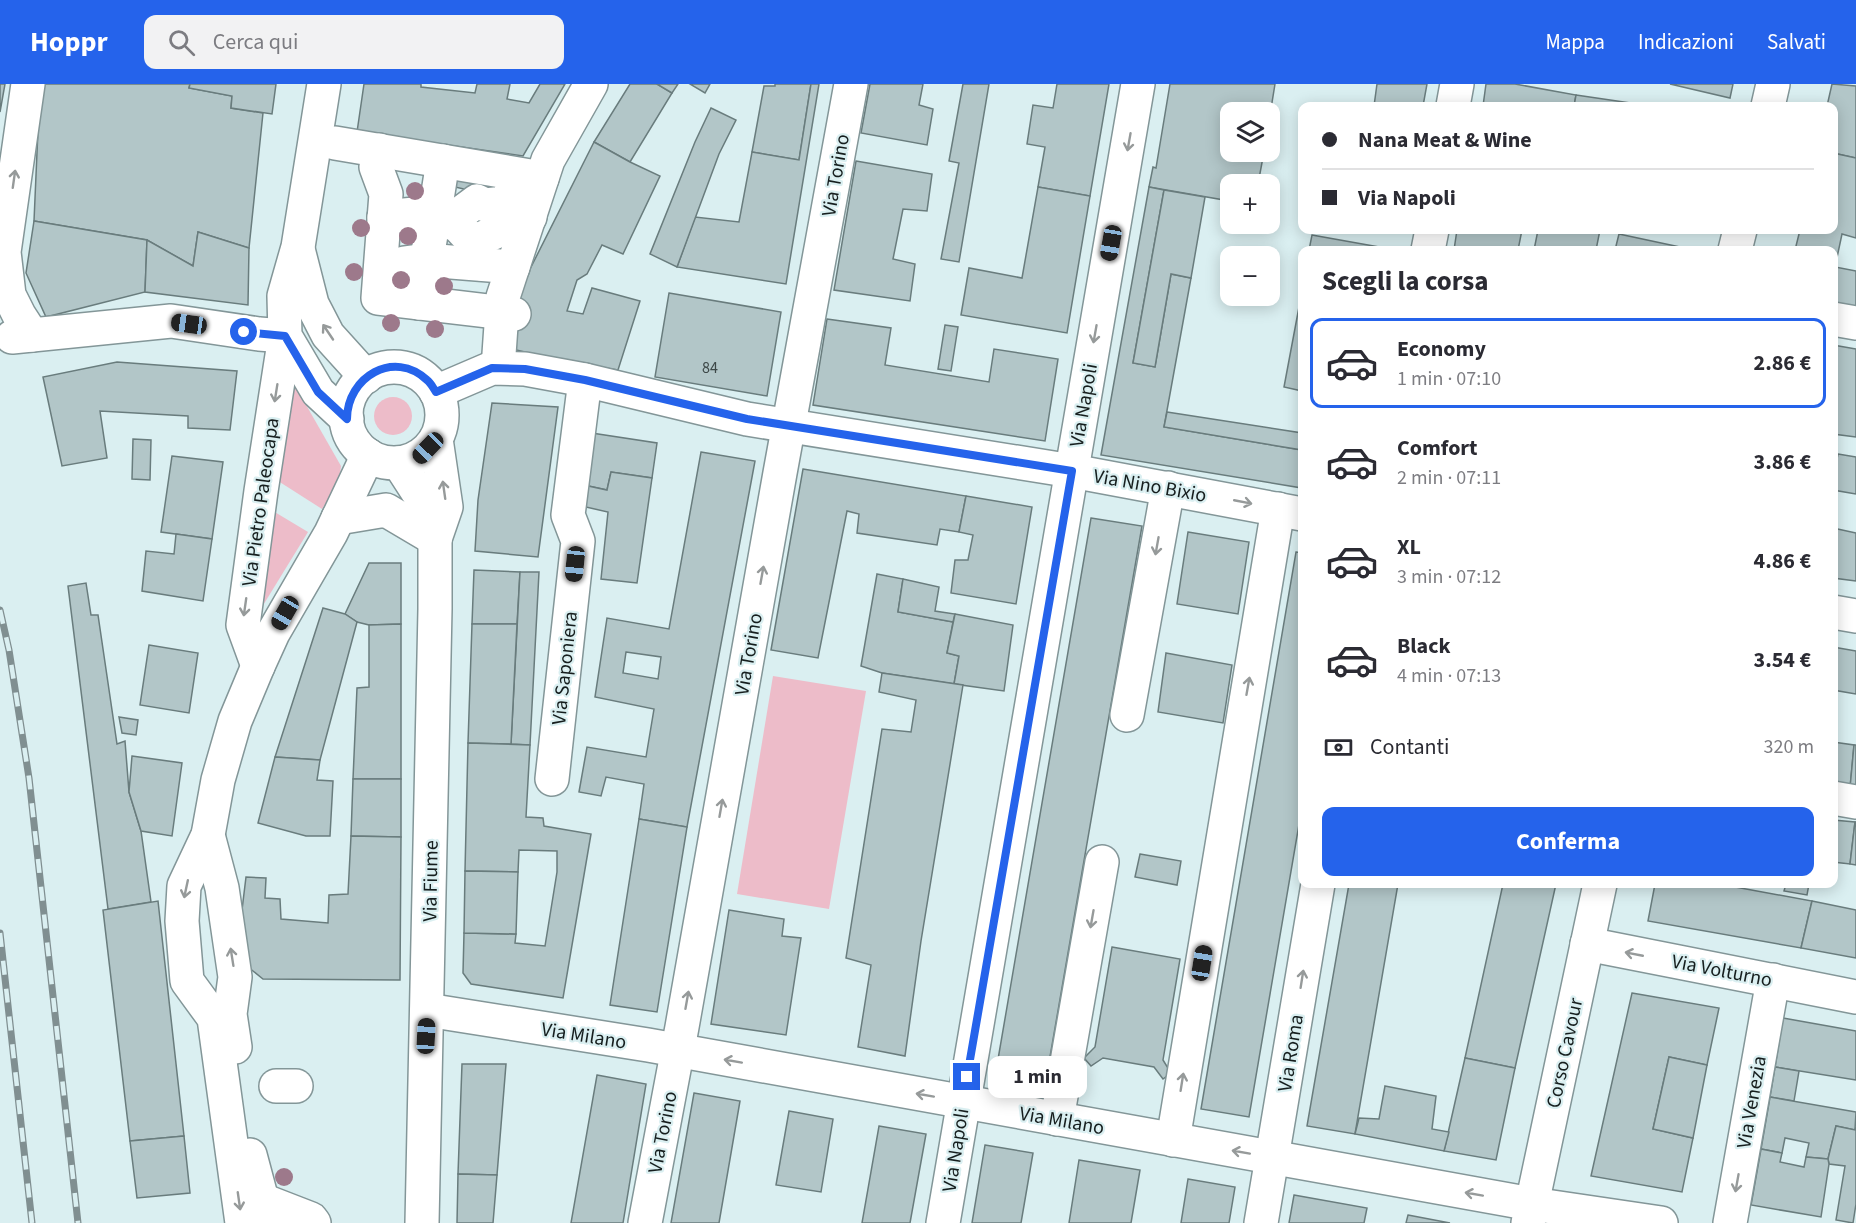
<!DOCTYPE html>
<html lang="it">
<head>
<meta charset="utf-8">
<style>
  body { margin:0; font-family:"Source Sans 3",sans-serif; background:#f2f2f3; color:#2b2b33; height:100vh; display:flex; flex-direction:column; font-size:22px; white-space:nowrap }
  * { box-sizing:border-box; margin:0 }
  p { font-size:20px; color:#7c7c81 }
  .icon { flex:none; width:33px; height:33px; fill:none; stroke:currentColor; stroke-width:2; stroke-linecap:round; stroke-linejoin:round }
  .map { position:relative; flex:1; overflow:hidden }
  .sheet { position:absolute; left:1298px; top:162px; width:540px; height:642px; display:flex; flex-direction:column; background:#fff; border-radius:12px; box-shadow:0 3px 15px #0003 }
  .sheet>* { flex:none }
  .banner { position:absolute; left:1298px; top:18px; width:540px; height:132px; border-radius:12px; box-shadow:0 3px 15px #0003; display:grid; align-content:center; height:132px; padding:0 24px; background:#fff }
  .buttons { position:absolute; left:1220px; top:18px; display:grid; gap:12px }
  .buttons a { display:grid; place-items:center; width:60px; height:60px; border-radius:12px; background:#fff; box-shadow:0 3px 15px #0003; font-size:30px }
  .end { position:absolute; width:27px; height:27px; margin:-14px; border:8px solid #2563eb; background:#fff; box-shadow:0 0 0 3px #fff }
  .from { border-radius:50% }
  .bubble { position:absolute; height:42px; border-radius:12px; background:#fff; box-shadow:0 3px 15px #0003; font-size:20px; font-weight:700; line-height:42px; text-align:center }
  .car { position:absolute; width:18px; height:36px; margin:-18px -9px; border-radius:8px; box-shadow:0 0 4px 2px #0007; background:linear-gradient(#222 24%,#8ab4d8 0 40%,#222 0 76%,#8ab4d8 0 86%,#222 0) }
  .banner b { display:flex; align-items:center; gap:21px; height:57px; font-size:22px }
  .banner b+b { border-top:2px solid #e1e1e2 }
  .banner i { width:15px; height:15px; background:#2b2b33 }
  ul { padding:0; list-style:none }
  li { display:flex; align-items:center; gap:18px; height:90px; margin:0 12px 9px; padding:0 12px; border:3px solid transparent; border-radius:12px }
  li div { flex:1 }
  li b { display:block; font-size:22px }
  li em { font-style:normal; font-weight:700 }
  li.current { border-color:#2563eb }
  li>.icon { width:54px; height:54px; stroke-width:1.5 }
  h2 { padding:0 24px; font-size:27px; line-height:72px }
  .pay { display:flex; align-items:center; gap:15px; height:66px; padding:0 24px; font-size:22px }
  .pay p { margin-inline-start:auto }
  .action { display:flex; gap:12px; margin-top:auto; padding:12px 24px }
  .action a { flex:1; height:69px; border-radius:12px; background:#2563eb; color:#fff; font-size:24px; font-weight:700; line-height:69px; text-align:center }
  header { display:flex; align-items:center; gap:36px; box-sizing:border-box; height:84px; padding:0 30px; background:#2563eb; color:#fff }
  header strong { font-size:28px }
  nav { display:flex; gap:33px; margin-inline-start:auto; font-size:21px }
  .search { width:420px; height:54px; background:#f2f2f3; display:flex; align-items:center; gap:15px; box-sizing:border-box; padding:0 21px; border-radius:12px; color:#7c7c81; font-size:22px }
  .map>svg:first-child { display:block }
  .green { fill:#edbcc9 }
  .building { fill:#b2c6c8; stroke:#697c7d; stroke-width:1.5; fill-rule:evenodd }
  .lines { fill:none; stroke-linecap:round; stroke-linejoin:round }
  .minor-casing { stroke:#839698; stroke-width:36 }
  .minor { stroke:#fff; stroke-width:33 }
  .rail-casing { stroke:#808f91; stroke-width:7 }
  .rail { stroke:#daeff1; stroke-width:4.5; stroke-dasharray:14; stroke-linecap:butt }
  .tree { fill:#9d798b }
  .oneway { stroke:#969a9a }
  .route { stroke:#2563eb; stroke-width:8 }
  .labels { text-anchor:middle; stroke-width:4.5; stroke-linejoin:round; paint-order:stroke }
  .number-label { font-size:16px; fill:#3d4848 }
  .street-label { font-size:20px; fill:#161e1e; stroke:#daeff1 }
</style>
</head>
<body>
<header>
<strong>Hoppr</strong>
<div class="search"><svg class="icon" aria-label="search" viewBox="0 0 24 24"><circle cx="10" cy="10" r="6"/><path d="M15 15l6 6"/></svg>Cerca qui</div>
<nav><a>Mappa</a><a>Indicazioni</a><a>Salvati</a></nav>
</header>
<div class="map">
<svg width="1856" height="1139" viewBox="0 0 1856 1139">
  <rect width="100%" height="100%" fill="#daeff1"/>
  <g class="green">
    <path d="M293 298 341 382 339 399 322 425 275 395Z"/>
    <circle cx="393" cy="332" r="19"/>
    <path d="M273 427 308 448 262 523Z"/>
    <path d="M773 592 866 607 829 825 737 810Z"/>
  </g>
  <g class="building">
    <path d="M0 0H5L0 28Z"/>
    <path d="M40 0H190L189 4 232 12 231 24 263 29 249 164 198 148 193 182 147 156 34 137Z"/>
    <path d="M190 0H276L272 30 231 24 232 12 189 4Z"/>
    <path d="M364 0H421V3L475 9 477 0H510L507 15 529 19 540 0H565L523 72 357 48Z"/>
    <path d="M630 0H657L672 9 630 78 594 58Z"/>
    <path d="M657 0H678L672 9Z"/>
    <path d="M690 0H710L705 9Z"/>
    <path d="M775 0H811L799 76 752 68 764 2H775Z"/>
    <path d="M811 0H819L786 200 677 183 695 133 739 138 752 68 799 76Z"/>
    <path d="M870 0H923L919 21 933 25 927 61 861 49Z"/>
    <path d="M963 0H989L959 178 941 175 959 79 949 77Z"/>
    <path d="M1057 0H1109L1090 112 1038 103 1045 63 1027 60 1033 21 1053 24Z"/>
    <path d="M1170 0H1275L1269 37V28H1230V68H1264L1258 100H1230V117L1149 103 1153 83 1156 84Z"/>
    <path d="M1377 0H1427L1423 22H1374Z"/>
    <path d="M1486 0H1515L1576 11 1574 22H1483Z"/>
    <path d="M1670 0H1733L1730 14Z"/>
    <path d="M1832 0 1856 2V74L1833 69V22H1827Z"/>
    <path d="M1576 11 1651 22H1574Z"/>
    <path d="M711 24 736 36 719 70 677 183 650 170 695 58Z"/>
    <path d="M594 58 630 78 660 92 623 170 602 161 587 190 577 196 567 227 583 230 592 204 640 217 618 286 563 277 504 263 528 189Z"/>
    <path d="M1833 69 1856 74V154L1842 150 1835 183 1856 187V229L1833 225V166H1795L1800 146H1833Z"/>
    <path d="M856 77 932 90 927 127 903 125 893 175 915 180 910 217 834 206Z"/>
    <path d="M460 83 495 91 490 111 455 103Z"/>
    <path d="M1038 103 1090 112 1067 249 961 231 969 184 1022 194Z"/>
    <path d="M1149 103 1164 106 1133 279 1155 283 1171 190 1191 194 1164 343 1302 366V404L1101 371Z"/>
    <path d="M1164 106 1205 113 1191 194 1171 190 1155 283 1133 279Z"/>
    <path d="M34 137 147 156 145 208 46 233 26 189Z"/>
    <path d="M1457 146H1522L1518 166H1454Z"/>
    <path d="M1538 146H1600L1596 166H1534Z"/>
    <path d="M198 148 249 164 248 221 145 208 147 156 193 182Z"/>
    <path d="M1619 150 1694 166H1615Z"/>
    <path d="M1312 151 1396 166H1309Z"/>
    <path d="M1302 207V307L1284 303Z"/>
    <path d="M669 209 781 228 767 312 655 293Z"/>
    <path d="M827 235 891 244 885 281 989 298 994 265 1058 275 1045 357 813 321Z"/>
    <path d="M945 241 958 243 951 287 938 285Z"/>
    <path d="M1833 261 1856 265V353L1833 350Z"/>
    <path d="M117 278 237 287 230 346 188 344V332L100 327 107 374 62 382 43 293Z"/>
    <path d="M492 319 558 323 538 473 475 467 478 416Z"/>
    <path d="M1167 328 1302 349V366L1164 343Z"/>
    <path d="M585 348 657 359 652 394 611 388 607 406 579 400Z"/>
    <path d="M133 355 151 356 150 396 132 395Z"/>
    <path d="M701 368 755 377 687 743 639 735 644 700 606 693 601 712 579 708 587 663 646 673 654 625 595 613 607 534 669 545ZM626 568 661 573 658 595 623 589Z"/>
    <path d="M1838 370 1856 373V410L1833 406V394Z"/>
    <path d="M172 372 223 378 212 455 161 448Z"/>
    <path d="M803 385 966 412 959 448 940 445 937 461 857 449 859 430 847 427 818 574 771 566Z"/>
    <path d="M611 388 652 394 637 499 601 495 608 428 577 421 579 400 607 406Z"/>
    <path d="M966 412 1032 423 1016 520 951 509 955 476H968L973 451 959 448Z"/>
    <path d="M1091 434 1142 442 1046 996 996 987Z"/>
    <path d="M1833 444 1856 449V497L1833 494Z"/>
    <path d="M1188 448 1249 458 1238 530 1177 520Z"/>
    <path d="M176 450 212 455 203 517 142 507 146 467 174 470Z"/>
    <path d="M1296 468 1302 469V723L1249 1033 1201 1025Z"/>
    <path d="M369 479H401V540L369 541 357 538 345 530Z"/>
    <path d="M474 486 520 488 517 540H472Z"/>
    <path d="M520 488H539L530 661 511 660Z"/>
    <path d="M877 490 903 495 898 528 953 538 947 569 959 572 954 600 882 589 861 582Z"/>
    <path d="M903 495 939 503 935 527 955 530 953 538 898 528Z"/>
    <path d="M86 499 91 531H98L117 660 125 657 129 708 141 747 151 818 108 825 68 502Z"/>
    <path d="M323 524 345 530 357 538 320 676 275 673Z"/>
    <path d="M955 530 1013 541 1004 607 954 600 959 572 947 569Z"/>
    <path d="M401 540V695H353L357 604 369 603V541Z"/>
    <path d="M472 540H517L511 660 468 659Z"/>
    <path d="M149 561 198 569 189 629 140 621Z"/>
    <path d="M1833 563 1856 567V610L1833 606Z"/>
    <path d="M1166 569 1232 581 1223 639 1158 628Z"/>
    <path d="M882 589 963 601 921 857 905 972 858 963 871 881 846 874 882 645 911 648 916 616 879 608Z"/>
    <path d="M119 633 138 636 136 651 122 649Z"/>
    <path d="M1833 658 1854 661 1850 704 1833 703Z"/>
    <path d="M468 659 530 661 526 733 543 734 544 742 591 750 563 914 471 900 463 889 464 849 516 850 515 859 545 862 557 788V767L519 766 518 788 465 787Z"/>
    <path d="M1854 661H1856V705L1850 704Z"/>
    <path d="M132 672 182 679 172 752 141 747 129 708Z"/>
    <path d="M275 673 320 676 317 696 333 697 330 752H306L258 739Z"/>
    <path d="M353 695H401V753L351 752Z"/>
    <path d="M639 735 687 743 657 928 610 921Z"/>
    <path d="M1833 736 1855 738 1850 780 1833 778Z"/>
    <path d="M1855 738H1856V781L1850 780Z"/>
    <path d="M351 752 401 753 400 896 263 895 248 883 242 826 246 793 266 794 265 814 280 815 281 835 328 839 329 811 348 810Z"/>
    <path d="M1140 770 1181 777 1177 801 1135 793Z"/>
    <path d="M465 787 518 788 516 850 464 849Z"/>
    <path d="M1349 800H1398L1355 1050 1307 1042Z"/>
    <path d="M1503 800H1556L1515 984 1465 974Z"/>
    <path d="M1655 800H1719L1812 817 1801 864 1648 837Z"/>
    <path d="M1786 800H1809L1807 811 1784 807Z"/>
    <path d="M158 817 184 1052 130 1057 103 826Z"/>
    <path d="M1812 817 1856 826V874L1801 864Z"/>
    <path d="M729 826 784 835 782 852 801 854 786 951 711 940Z"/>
    <path d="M1112 863 1180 875 1163 976 1171 989 1163 995 1154 983 1103 974 1091 982 1084 974 1095 963Z"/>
    <path d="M1632 909 1719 924 1707 981 1669 973 1653 1045 1693 1054 1682 1108 1591 1092Z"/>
    <path d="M1783 934 1856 947V996L1775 983Z"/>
    <path d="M1669 973 1707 981 1693 1054 1653 1045Z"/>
    <path d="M1465 974 1515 984 1496 1076 1444 1067Z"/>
    <path d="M462 980H506L497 1091 458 1090Z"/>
    <path d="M1775 983 1799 987 1794 1017 1770 1013Z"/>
    <path d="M597 991 646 1000 623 1139H571Z"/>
    <path d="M1385 1002 1436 1012 1432 1045 1449 1048 1444 1067 1355 1050 1359 1034 1379 1035Z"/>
    <path d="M694 1009 740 1017 719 1139H671Z"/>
    <path d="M1770 1013 1856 1028 1855 1046 1836 1042 1828 1075 1806 1073 1809 1059 1785 1054 1782 1069 1761 1065Z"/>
    <path d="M789 1027 833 1035 821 1108 776 1101Z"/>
    <path d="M879 1042 926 1050 910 1139H862Z"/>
    <path d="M1836 1042 1855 1046 1856 1043V1120L1853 1139 1836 1136 1845 1082 1829 1080 1828 1075Z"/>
    <path d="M184 1052 190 1109 137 1114 130 1057Z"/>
    <path d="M985 1061 1033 1069 1021 1139H972Z"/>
    <path d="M1761 1065 1782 1069 1780 1078 1804 1083 1806 1073 1828 1075 1829 1080 1821 1133 1751 1121Z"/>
    <path d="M1079 1076 1140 1086 1131 1139H1069Z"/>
    <path d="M458 1090 497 1091 493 1139H457Z"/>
    <path d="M1188 1095 1235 1103 1229 1139H1181Z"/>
    <path d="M1294 1111 1367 1124 1364 1139H1289Z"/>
    <path d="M1408 1131 1450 1139H1406Z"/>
  </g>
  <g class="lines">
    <defs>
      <g id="minor">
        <path d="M28 0 4 168 9 211 19 231 32 251"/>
        <path d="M324 0 298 163 284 212 285 252 318 308 347 335"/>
        <path d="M1453 22 1457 0"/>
        <path d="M1768 22 1773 0"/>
        <path d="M335 59 542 94"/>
        <path d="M379 66 376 83 386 110 378 214 514 230"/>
        <path d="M443 77 435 128 459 143 473 158 482 180"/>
        <path d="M384 133 435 128 419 219"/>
        <path d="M450 137 477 117 485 121 505 119 521 91"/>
        <path d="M473 158 530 133"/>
        <path d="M298 165 312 220 328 251 366 293"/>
        <path d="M1428 166 1432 146"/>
        <path d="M1735 166 1740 146"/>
        <path d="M404 179 426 176 513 183"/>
        <path d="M1833 235 1856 239"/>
        <path d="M12 253 171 237 259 250 285 252"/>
        <path d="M499 270 503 213 548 76 591 0"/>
        <circle cx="394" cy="331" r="48"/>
        <path d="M436 308 492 284 525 285 585 296 747 335 1072 387 1302 430"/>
        <path d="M399 379 419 410 435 455V525L422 1139"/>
        <path d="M338 434 386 426 435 455"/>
        <path d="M435 455 446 423 436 355"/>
        <path d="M1833 528 1856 532"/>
        <path d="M258 582 243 541 261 407 285 252"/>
        <path d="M1127 631 1168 404"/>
        <path d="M552 695 578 457 568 431 585 296"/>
        <path d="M1833 714 1856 718"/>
        <path d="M208 751 222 804 235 893 230 930 235 963"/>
        <path d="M1587 860 1856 913"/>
        <path d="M427 926 648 961 1532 1120 1661 1139"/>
        <path d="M276 1002H296"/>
        <path d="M1057 1035 1102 778"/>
        <path d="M1173 1056 1278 425"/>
        <path d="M250 1071 262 1116 266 1139"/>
        <path d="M262 1116 311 1135 314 1139"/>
        <path d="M242 1139 214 934 187 897 182 837 184 802 208 751 218 696 235 637 258 582 273 549 331 449 368 371"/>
        <path d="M645 1139 682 943 780 389 851 0"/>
        <path d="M943 1139 1138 0"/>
        <path d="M1261 1139 1318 800"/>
        <path d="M1528 1139 1600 800"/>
        <path d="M1730 1139 1773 896"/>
      </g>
    </defs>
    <use href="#minor" class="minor-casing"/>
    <use href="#minor" class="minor"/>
    <defs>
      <g id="rail">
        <path d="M0 526 9 566 29 694 78 1139"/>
        <path d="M0 849 32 1139"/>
      </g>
    </defs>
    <use href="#rail" class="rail-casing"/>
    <use href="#rail" class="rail"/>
  </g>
  <g class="tree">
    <circle cx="415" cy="107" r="9"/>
    <circle cx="361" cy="144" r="9"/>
    <circle cx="408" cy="152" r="9"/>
    <circle cx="354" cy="188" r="9"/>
    <circle cx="401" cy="196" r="9"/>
    <circle cx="444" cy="202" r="9"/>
    <circle cx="391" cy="239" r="9"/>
    <circle cx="435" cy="245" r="9"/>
    <circle cx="284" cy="1093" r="9"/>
  </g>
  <defs><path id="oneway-shaft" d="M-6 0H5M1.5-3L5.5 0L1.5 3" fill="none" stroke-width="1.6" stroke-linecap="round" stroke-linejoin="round" transform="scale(1.5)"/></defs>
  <g class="oneway">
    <use href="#oneway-shaft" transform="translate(1129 58) rotate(100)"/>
    <use href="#oneway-shaft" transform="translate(14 95) rotate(-82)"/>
    <use href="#oneway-shaft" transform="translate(328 248) rotate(-124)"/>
    <use href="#oneway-shaft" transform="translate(1095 250) rotate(100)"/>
    <use href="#oneway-shaft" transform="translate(276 309) rotate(99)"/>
    <use href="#oneway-shaft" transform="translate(444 406) rotate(-98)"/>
    <use href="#oneway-shaft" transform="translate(1243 418) rotate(11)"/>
    <use href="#oneway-shaft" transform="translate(1157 462) rotate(100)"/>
    <use href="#oneway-shaft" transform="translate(762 491) rotate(-80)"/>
    <use href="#oneway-shaft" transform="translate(245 523) rotate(98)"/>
    <use href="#oneway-shaft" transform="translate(1248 602) rotate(-80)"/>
    <use href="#oneway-shaft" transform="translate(721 724) rotate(-80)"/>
    <use href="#oneway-shaft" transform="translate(186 805) rotate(102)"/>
    <use href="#oneway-shaft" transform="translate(1092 835) rotate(100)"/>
    <use href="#oneway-shaft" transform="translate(1634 870) rotate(-169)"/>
    <use href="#oneway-shaft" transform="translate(232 873) rotate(-99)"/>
    <use href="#oneway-shaft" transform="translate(1302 895) rotate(-81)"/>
    <use href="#oneway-shaft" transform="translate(687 916) rotate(-80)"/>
    <use href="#oneway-shaft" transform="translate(733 977) rotate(-170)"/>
    <use href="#oneway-shaft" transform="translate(1182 998) rotate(-81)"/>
    <use href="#oneway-shaft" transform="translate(925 1011) rotate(-170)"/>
    <use href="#oneway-shaft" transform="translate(1241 1068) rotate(-170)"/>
    <use href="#oneway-shaft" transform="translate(1737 1099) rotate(100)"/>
    <use href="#oneway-shaft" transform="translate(1474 1110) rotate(-170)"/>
    <use href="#oneway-shaft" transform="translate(239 1117) rotate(82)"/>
  </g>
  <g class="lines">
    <path class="route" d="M244 248 285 252 318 308 347 335C347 293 394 265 427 296 431 299 433 304 436 308L492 284 525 285 585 296 747 335 1072 387 967 993"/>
  </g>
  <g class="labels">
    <g class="number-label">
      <text x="710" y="289">84</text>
    </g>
    <g class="street-label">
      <text transform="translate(835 91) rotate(-80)" y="7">Via Torino</text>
      <text transform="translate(1083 321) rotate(-80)" y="7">Via Napoli</text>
      <text transform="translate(1150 401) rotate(10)" y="7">Via Nino Bixio</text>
      <text transform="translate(260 418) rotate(-82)" y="7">Via Pietro Paleocapa</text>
      <text transform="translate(748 570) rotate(-80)" y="7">Via Torino</text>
      <text transform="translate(564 584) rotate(-84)" y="7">Via Saponiera</text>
      <text transform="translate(430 797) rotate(-89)" y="7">Via Fiume</text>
      <text transform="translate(1722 886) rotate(11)" y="7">Via Volturno</text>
      <text transform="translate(584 951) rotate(9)" y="7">Via Milano</text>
      <text transform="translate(1290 969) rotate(-81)" y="7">Via Roma</text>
      <text transform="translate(1564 969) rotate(-78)" y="7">Corso Cavour</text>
      <text transform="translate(1751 1018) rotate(-80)" y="7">Via Venezia</text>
      <text transform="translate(1062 1036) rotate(10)" y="7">Via Milano</text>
      <text transform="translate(662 1048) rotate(-79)" y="7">Via Torino</text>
      <text transform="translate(955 1066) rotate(-81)" y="7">Via Napoli</text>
    </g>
  </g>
</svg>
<div class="buttons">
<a><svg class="icon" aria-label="layers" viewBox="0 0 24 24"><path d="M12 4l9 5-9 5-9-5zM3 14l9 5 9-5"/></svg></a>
<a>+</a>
<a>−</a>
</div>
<i class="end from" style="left:244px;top:248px"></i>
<i class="end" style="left:967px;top:993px"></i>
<div class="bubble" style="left:988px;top:972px;width:99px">1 min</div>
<i class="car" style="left:1111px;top:159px;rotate:190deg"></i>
<i class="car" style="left:189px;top:240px;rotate:278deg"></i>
<i class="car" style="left:428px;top:364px;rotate:224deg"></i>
<i class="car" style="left:575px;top:480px;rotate:186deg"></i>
<i class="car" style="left:285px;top:529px;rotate:210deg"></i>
<i class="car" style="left:1202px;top:879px;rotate:9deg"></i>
<i class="car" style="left:426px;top:952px;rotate:3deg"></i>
<div class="banner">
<b><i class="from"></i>Nana Meat &amp; Wine</b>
<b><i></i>Via Napoli</b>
</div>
<section class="sheet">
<h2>Scegli la corsa</h2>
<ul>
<li class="current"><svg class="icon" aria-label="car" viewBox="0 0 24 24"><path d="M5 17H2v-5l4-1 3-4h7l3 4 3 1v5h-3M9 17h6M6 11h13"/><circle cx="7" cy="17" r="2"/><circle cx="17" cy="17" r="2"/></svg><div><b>Economy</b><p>1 min · 07:10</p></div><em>2.86 €</em></li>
<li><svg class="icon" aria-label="car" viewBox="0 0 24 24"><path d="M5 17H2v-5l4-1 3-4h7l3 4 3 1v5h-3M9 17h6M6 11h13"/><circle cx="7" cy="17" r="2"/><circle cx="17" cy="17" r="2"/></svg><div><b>Comfort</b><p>2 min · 07:11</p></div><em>3.86 €</em></li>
<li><svg class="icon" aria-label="car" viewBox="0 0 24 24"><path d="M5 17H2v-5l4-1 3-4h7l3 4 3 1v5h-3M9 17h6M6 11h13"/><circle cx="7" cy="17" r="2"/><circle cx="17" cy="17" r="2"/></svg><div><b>XL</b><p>3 min · 07:12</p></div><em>4.86 €</em></li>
<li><svg class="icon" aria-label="car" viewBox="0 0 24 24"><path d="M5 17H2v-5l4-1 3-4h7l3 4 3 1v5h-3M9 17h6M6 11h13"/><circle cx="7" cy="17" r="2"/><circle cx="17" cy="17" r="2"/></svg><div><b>Black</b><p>4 min · 07:13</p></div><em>3.54 €</em></li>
</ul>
<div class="pay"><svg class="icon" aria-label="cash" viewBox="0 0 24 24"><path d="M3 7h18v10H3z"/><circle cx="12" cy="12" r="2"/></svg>Contanti<p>320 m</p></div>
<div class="action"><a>Conferma</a></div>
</section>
</div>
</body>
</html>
